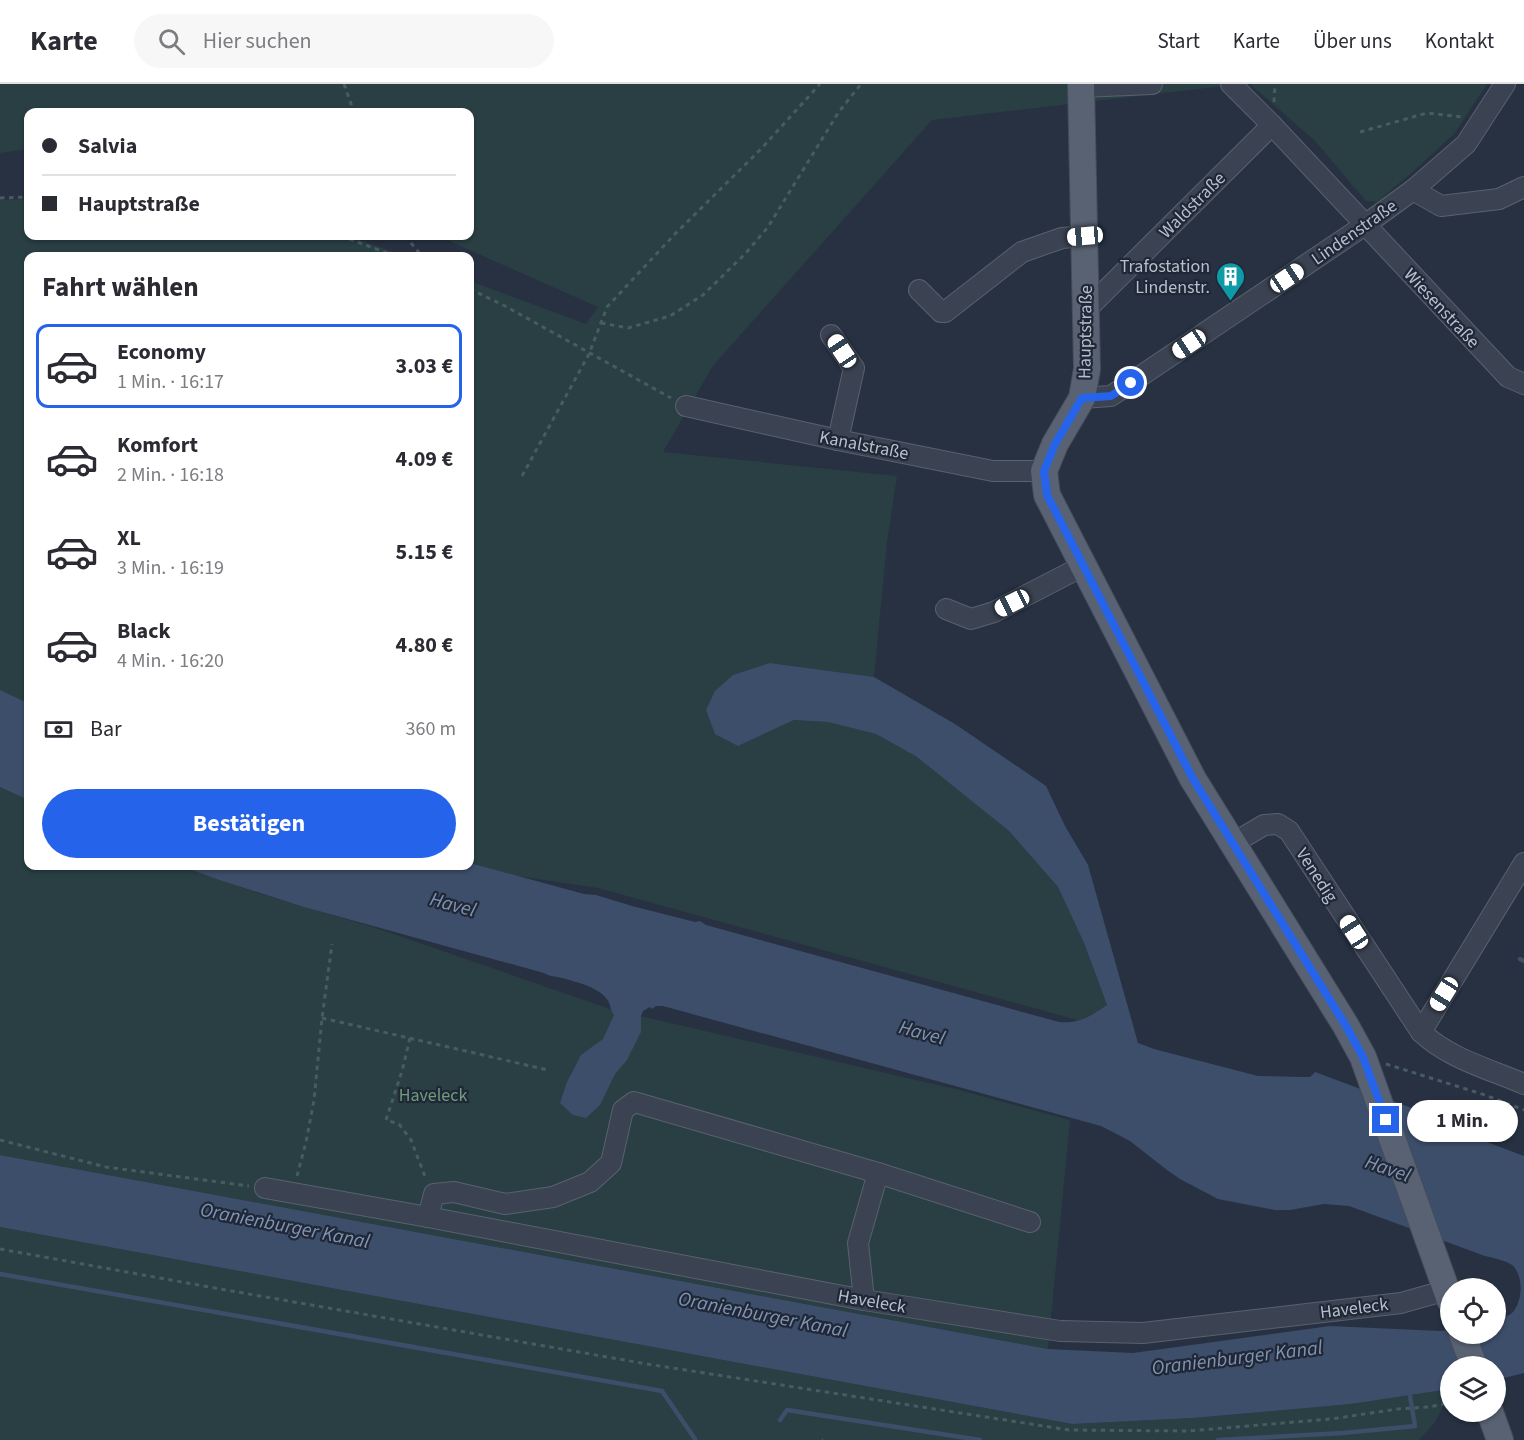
<!DOCTYPE html>
<html lang="de">
<head>
<meta charset="utf-8">
<style>
  body { margin:0; font-family:"Source Sans 3",sans-serif; background:#f7f7f7; color:#2b2b33; height:100vh; display:flex; flex-direction:column; font-size:22px; white-space:nowrap }
  * { box-sizing:border-box; margin:0 }
  p { font-size:20px; color:#7c7c81 }
  .icon { flex:none; width:33px; height:33px; fill:none; stroke:currentColor; stroke-width:2; stroke-linecap:round; stroke-linejoin:round }
  .map { position:relative; flex:1; overflow:hidden }
  .side { position:absolute; left:24px; top:168px; width:450px; height:618px; display:flex; flex-direction:column; background:#fff; border-radius:12px; box-shadow:0 2px 4px #0004 }
  .side>* { flex:none }
  .guide { position:absolute; left:24px; top:24px; width:450px; height:132px; border-radius:12px; box-shadow:0 2px 4px #0004; display:grid; align-content:center; height:132px; padding:0 18px; background:#fff }
  .controls { position:absolute; left:1440px; top:1194px; display:grid; gap:12px }
  .controls a { display:grid; place-items:center; width:66px; height:66px; border-radius:50%; background:#fff; box-shadow:0 2px 4px #0004; font-size:30px }
  .end { position:absolute; width:27px; height:27px; margin:-14px; border:8px solid #2563eb; background:#fff; box-shadow:0 0 0 3px #fff }
  .from { border-radius:50% }
  .bubble { position:absolute; height:42px; border-radius:21px; background:#fff; box-shadow:0 2px 4px #0004; font-size:20px; font-weight:700; line-height:42px; text-align:center }
  .car { position:absolute; width:18px; height:36px; margin:-18px -9px; border-radius:8px; box-shadow:0 0 4px 2px #0007; background:linear-gradient(#fff 24%,#345 0 40%,#fff 0 76%,#345 0 86%,#fff 0) }
  .guide b { display:flex; align-items:center; gap:21px; height:57px; font-size:22px }
  .guide b+b { border-top:2px solid #e1e1e2 }
  .guide i { width:15px; height:15px; background:#2b2b33 }
  ul { padding:0; list-style:none }
  li { display:flex; align-items:center; gap:18px; height:84px; margin:0 12px 9px; padding:0 6px; border:3px solid transparent; border-radius:12px }
  li div { flex:1 }
  li b { display:block; font-size:22px }
  li em { font-style:normal; font-weight:700 }
  li.active { border-color:#2563eb }
  li>.icon { width:54px; height:54px; stroke-width:1.5 }
  h2 { padding:0 18px; font-size:27px; line-height:72px }
  .pay { display:flex; align-items:center; gap:15px; height:66px; padding:0 18px; font-size:22px }
  .pay p { margin-inline-start:auto }
  .action { display:flex; gap:12px; margin-top:auto; padding:12px 18px }
  .action a { flex:1; height:69px; border-radius:36px; background:#2563eb; color:#fff; font-size:24px; font-weight:700; line-height:69px; text-align:center }
  header { display:flex; align-items:center; gap:36px; box-sizing:border-box; height:84px; padding:0 30px; background:#fff; border-bottom:2px solid #e1e1e2 }
  header strong { font-size:28px }
  nav { display:flex; gap:33px; margin-inline-start:auto; font-size:21px }
  .search { width:420px; height:54px; background:#f7f7f7; display:flex; align-items:center; gap:15px; box-sizing:border-box; padding:0 21px; border-radius:33px; color:#7c7c81; font-size:22px }
  .map>svg:first-child { display:block }
  .green { fill:#293f43 }
  .water { fill:#3d4e6a }
  .lines { fill:none; stroke-linecap:round; stroke-linejoin:round }
  .stream { stroke:#3d4e6a; stroke-width:4.5 }
  .minor-casing { stroke:#59616f; stroke-width:22 }
  .major-casing { stroke:#454c5b; stroke-width:28 }
  .path { stroke:#475c60; stroke-width:3; stroke-dasharray:4.5 4.5; stroke-linecap:butt }
  .minor { stroke:#3b4352; stroke-width:20 }
  .major { stroke:#596272; stroke-width:26 }
  .route { stroke:#2563eb; stroke-width:8 }
  .labels { text-anchor:middle; stroke-width:4.5; stroke-linejoin:round; paint-order:stroke }
  .street-label { font-size:18px; fill:#b8bfcc; stroke:#202837 }
  .poi-label { font-size:18px; fill:#b8bfcc; stroke:#202837; text-anchor:end }
  .park-label { font-size:18px; fill:#709c7c; stroke:#202837 }
  .water-label { font-size:20px; font-style:italic; fill:#8093b2; stroke:#202837 }
</style>
</head>
<body>
<header>
<strong>Karte</strong>
<div class="search"><svg class="icon" aria-label="search" viewBox="0 0 24 24"><circle cx="10" cy="10" r="6"/><path d="M15 15l6 6"/></svg>Hier suchen</div>
<nav><a>Start</a><a>Karte</a><a>Über uns</a><a>Kontakt</a></nav>
</header>
<div class="map">
<svg width="1524" height="1356" viewBox="0 0 1524 1356">
  <rect width="100%" height="100%" fill="#273142"/>
  <g class="green">
    <path d="M0 0H1241L932 36 712 283 663 368 897 392 887 458 874 593 770 579 738 662 794 636 828 638 876 650 917 673 1009 747 1058 803 1084 859 1107 921 1081 937 598 804 511 791 470 779V197L586 240 598 223 438 152H470V28H28V65L0 69Z"/>
    <path d="M1250 0H1487L1454 50 1409 91 1377 118 1366 117 1315 57Z"/>
    <path d="M28 115V152H348L405 172H28V619L0 606V116Z"/>
    <path d="M0 703 28 716V782H181L219 796 261 810 379 845 610 925 959 1006 1070 1036 1048 1265 0 1071Z"/>
    <path d="M0 1143 1072 1340 1193 1334 1351 1320 1450 1305V1309L1435 1338 1419 1356H0Z"/>
  </g>
  <g class="water">
    <path d="M770 579 874 593 955 640 1046 702 1065 742 1088 781 1138 959 1154 965 1258 992 1305 993H1310L1315 988 1441 1035 1443 1038 1463 1049 1524 1072V1289L1496 1296V1282H1450V1305L1351 1320 1193 1334 1072 1340 0 1143V1071L1048 1265 1133 1269 1330 1242 1440 1247 1450 1246V1250H1496V1239C1501 1236 1507 1233 1512 1229 1523 1218 1524 1191 1512 1181 1504 1176 1494 1174 1485 1172L1349 1122 1324 1120 1290 1126H1275L1218 1115 1180 1095 1167 1086 1130 1057 1101 1042 663 922H656L652 925 650 923 643 927 641 932V948L627 976 615 990 600 1021 586 1034 573 1031 560 1019 567 998 581 971 603 955 614 931C610 926 611 919 606 914 596 902 576 898 562 894 555 892 550 893 544 889L304 823 219 796 181 782H470V779L584 810 596 811 632 822 695 838 700 837 706 841 1059 938C1080 940 1090 932 1107 921L1084 859 1058 803 1009 747 917 673 876 650 828 638 794 636 738 662 715 650 706 626 715 607 733 591Z"/>
    <path d="M0 606 28 619V716L0 703Z"/>
  </g>
  <g class="lines">
    <g class="stream">
      <path d="M1520 875 1524 877"/>
      <path d="M0 1190 662 1307 695 1355"/>
      <path d="M780 1336 787 1326 980 1356"/>
      <path d="M1218 1356 1343 1349 1415 1342 1409 1306"/>
    </g>
    <defs>
      <g id="minor">
        <path d="M1231 0 1272 41 1508 293 1524 300"/>
        <path d="M1081 3 1152 0"/>
        <path d="M1413 106 1441 122 1499 115 1524 103"/>
        <path d="M919 206 941 228H945L1022 168 1062 154 1085 152"/>
        <path d="M1087 225 1272 41"/>
        <path d="M831 251 854 284 838 356"/>
        <path d="M1082 314 1111 312 1365 141 1413 106 1466 60 1505 0"/>
        <path d="M686 322 838 356 993 387H1044"/>
        <path d="M946 525 971 535 994 528 1083 482"/>
        <path d="M1232 760 1264 741 1278 740 1289 747 1421 948C1448 974 1489 985 1524 1000"/>
        <path d="M1421 948 1524 779"/>
        <path d="M265 1104 428 1133 864 1216 1060 1247 1143 1249 1401 1219 1447 1206"/>
        <path d="M428 1133 434 1110 454 1108 505 1120 553 1113 590 1098 611 1079 623 1026 634 1018 878 1089 1030 1138"/>
        <path d="M864 1216 858 1159 878 1089"/>
      </g>
      <g id="major">
        <path d="M1081 0 1087 285 1082 314 1055 360 1044 387 1047 411 1193 695 1346 942 1363 973 1450 1216"/>
        <path d="M1462 1250 1474 1282"/>
        <path d="M1490 1328 1500 1356"/>
      </g>
    </defs>
    <use href="#minor" class="minor-casing"/>
    <use href="#major" class="major-casing"/>
    <g class="path">
      <path d="M344 0 354 28"/>
      <path d="M1274 18 1275 0"/>
      <path d="M1360 48 1427 29 1463 33"/>
      <path d="M0 114 28 113"/>
      <path d="M341 152 395 172"/>
      <path d="M405 152 422 172"/>
      <path d="M470 205 505 222 671 314"/>
      <path d="M601 239 628 244 670 232 703 211 745 170 768 143 838 29 861 0"/>
      <path d="M522 392 589 270 607 223 674 151 761 65 820 0"/>
      <path d="M322 934 548 986"/>
      <path d="M410 954 402 987 386 1036 399 1040 411 1056 426 1095"/>
      <path d="M1386 980 1485 1011 1524 1026"/>
      <path d="M0 1056 106 1083 249 1102"/>
      <path d="M297 1092 306 1058 314 1016 322 934 332 860"/>
      <path d="M0 1165 226 1206 647 1280 1069 1346 1188 1347 1331 1335 1398 1325 1428 1323 1450 1319"/>
      <path d="M822 1356H823"/>
    </g>
    <use href="#minor" class="minor"/>
    <use href="#major" class="major"/>
  </g>
  <g class="lines">
    <path class="route" d="M1131 299 1111 312 1082 314 1055 360 1044 387 1047 411 1193 695 1346 942 1363 973 1386 1036"/>
  </g>
  <defs>
    <symbol id="building-pin" viewBox="-11 -11 22 30"><path d="M0 17L-7.5 6A9.5 9.5 0 1 1 7.5 6Z" fill="#0f9aa8" stroke="#202837"/><path d="M-4-6H4V6H1V3H-1V6H-4ZM-2.5-4.3h1.7v1.8h-1.7ZM.8-4.3h1.7v1.8H.8ZM-2.5-1h1.7V.8h-1.7ZM.8-1h1.7V.8H.8Z" fill="#fff"/></symbol>
  </defs>
  <g fill-rule="evenodd">
    <use href="#building-pin" x="1214" y="176" width="33" height="45"/>
  </g>
  <g class="labels">
    <g class="street-label">
      <text transform="translate(1192 121) rotate(-45)" y="6">Waldstraße</text>
      <text transform="translate(1354 148) rotate(-35)" y="6">Lindenstraße</text>
      <text transform="translate(1442 224) rotate(47)" y="6">Wiesenstraße</text>
      <text transform="translate(1085 248) rotate(-89)" y="6">Hauptstraße</text>
      <text transform="translate(864 361) rotate(11)" y="6">Kanalstraße</text>
      <text transform="translate(1317 791) rotate(57)" y="6">Venedig</text>
      <text transform="translate(872 1217) rotate(10)" y="6">Haveleck</text>
      <text transform="translate(1354 1224) rotate(-7)" y="6">Haveleck</text>
    </g>
    <g class="poi-label">
      <text x="1210" y="188">Trafostation<tspan x="1210" dy="21">Lindenstr.</tspan></text>
    </g>
    <g class="park-label">
      <text x="433" y="1017">Haveleck</text>
    </g>
    <g class="water-label">
      <text transform="translate(453 820) rotate(15)" y="7">Havel</text>
      <text transform="translate(922 948) rotate(15)" y="7">Havel</text>
      <text transform="translate(1388 1084) rotate(19)" y="7">Havel</text>
      <text transform="translate(285 1141) rotate(11)" y="7">Oranienburger Kanal</text>
      <text transform="translate(763 1230) rotate(11)" y="7">Oranienburger Kanal</text>
      <text transform="translate(1237 1273) rotate(-7)" y="7">Oranienburger Kanal</text>
    </g>
  </g>
</svg>
<div class="controls">
<a><svg class="icon" aria-label="locate" viewBox="0 0 24 24"><circle cx="12" cy="12" r="6"/><path d="M12 2v4M12 18v4M2 12h4M18 12h4"/></svg></a>
<a><svg class="icon" aria-label="layers" viewBox="0 0 24 24"><path d="M12 4l9 5-9 5-9-5zM3 14l9 5 9-5"/></svg></a>
</div>
<i class="end from" style="left:1131px;top:299px"></i>
<i class="end" style="left:1386px;top:1036px"></i>
<div class="bubble" style="left:1407px;top:1016px;width:111px">1 Min.</div>
<i class="car" style="left:1085px;top:152px;rotate:265deg"></i>
<i class="car" style="left:1287px;top:194px;rotate:56deg"></i>
<i class="car" style="left:1189px;top:260px;rotate:236deg"></i>
<i class="car" style="left:842px;top:267px;rotate:326deg"></i>
<i class="car" style="left:1012px;top:519px;rotate:243deg"></i>
<i class="car" style="left:1354px;top:848px;rotate:327deg"></i>
<i class="car" style="left:1444px;top:910px;rotate:212deg"></i>
<div class="guide">
<b><i class="from"></i>Salvia</b>
<b><i></i>Hauptstraße</b>
</div>
<section class="side">
<h2>Fahrt wählen</h2>
<ul>
<li class="active"><svg class="icon" aria-label="car" viewBox="0 0 24 24"><path d="M5 17H2v-5l4-1 3-4h7l3 4 3 1v5h-3M9 17h6M6 11h13"/><circle cx="7" cy="17" r="2"/><circle cx="17" cy="17" r="2"/></svg><div><b>Economy</b><p>1 Min. · 16:17</p></div><em>3.03 €</em></li>
<li><svg class="icon" aria-label="car" viewBox="0 0 24 24"><path d="M5 17H2v-5l4-1 3-4h7l3 4 3 1v5h-3M9 17h6M6 11h13"/><circle cx="7" cy="17" r="2"/><circle cx="17" cy="17" r="2"/></svg><div><b>Komfort</b><p>2 Min. · 16:18</p></div><em>4.09 €</em></li>
<li><svg class="icon" aria-label="car" viewBox="0 0 24 24"><path d="M5 17H2v-5l4-1 3-4h7l3 4 3 1v5h-3M9 17h6M6 11h13"/><circle cx="7" cy="17" r="2"/><circle cx="17" cy="17" r="2"/></svg><div><b>XL</b><p>3 Min. · 16:19</p></div><em>5.15 €</em></li>
<li><svg class="icon" aria-label="car" viewBox="0 0 24 24"><path d="M5 17H2v-5l4-1 3-4h7l3 4 3 1v5h-3M9 17h6M6 11h13"/><circle cx="7" cy="17" r="2"/><circle cx="17" cy="17" r="2"/></svg><div><b>Black</b><p>4 Min. · 16:20</p></div><em>4.80 €</em></li>
</ul>
<div class="pay"><svg class="icon" aria-label="cash" viewBox="0 0 24 24"><path d="M3 7h18v10H3z"/><circle cx="12" cy="12" r="2"/></svg>Bar<p>360 m</p></div>
<div class="action"><a>Bestätigen</a></div>
</section>
</div>
</body>
</html>
